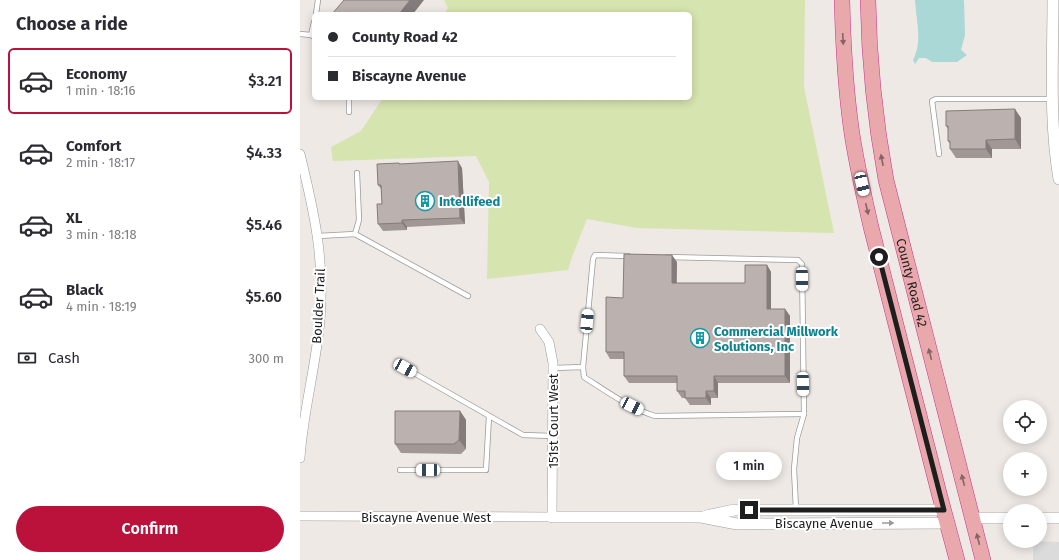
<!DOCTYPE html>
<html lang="en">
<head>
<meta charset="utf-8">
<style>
  body { margin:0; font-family:"Fira Sans",sans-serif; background:#f7f7f7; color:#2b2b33; height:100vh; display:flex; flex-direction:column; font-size:15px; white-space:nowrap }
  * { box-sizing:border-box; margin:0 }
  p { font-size:13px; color:#7c7c81 }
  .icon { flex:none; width:22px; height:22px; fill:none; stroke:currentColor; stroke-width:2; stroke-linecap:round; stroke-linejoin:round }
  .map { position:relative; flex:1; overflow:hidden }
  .sheet { display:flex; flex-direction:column; background:#fff; width:300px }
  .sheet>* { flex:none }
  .guide { position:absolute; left:12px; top:12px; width:380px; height:88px; border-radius:6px; box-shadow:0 2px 10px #0003; display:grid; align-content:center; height:88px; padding:0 16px; background:#fff }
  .tools { position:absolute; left:703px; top:400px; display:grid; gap:8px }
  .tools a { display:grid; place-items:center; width:44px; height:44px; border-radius:50%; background:#fff; box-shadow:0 2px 10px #0003; font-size:20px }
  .end { position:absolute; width:18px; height:18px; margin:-9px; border:5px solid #1e1e1e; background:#fff; box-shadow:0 0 0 2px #fff }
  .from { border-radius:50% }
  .bubble { position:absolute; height:28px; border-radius:14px; background:#fff; box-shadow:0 2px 10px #0003; font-size:13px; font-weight:600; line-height:28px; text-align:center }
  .car { position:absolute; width:12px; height:24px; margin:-12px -6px; border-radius:5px; box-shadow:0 0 3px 1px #0007; background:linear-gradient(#fff 24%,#345 0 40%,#fff 0 76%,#345 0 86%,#fff 0) }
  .guide b { display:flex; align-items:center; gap:14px; height:38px; font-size:15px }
  .guide b+b { border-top:1px solid #e1e1e2 }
  .guide i { width:10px; height:10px; background:#2b2b33 }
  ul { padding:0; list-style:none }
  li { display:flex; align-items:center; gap:12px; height:66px; margin:0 8px 6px; padding:0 8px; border:2px solid transparent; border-radius:6px }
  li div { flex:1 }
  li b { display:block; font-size:15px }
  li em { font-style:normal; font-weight:600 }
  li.selected { border-color:#ba123a }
  li>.icon { width:36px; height:36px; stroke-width:1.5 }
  h2 { padding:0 16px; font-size:18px; line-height:48px }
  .pay { display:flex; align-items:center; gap:10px; height:44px; padding:0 16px; font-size:15px }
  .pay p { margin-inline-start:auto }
  .action { display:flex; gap:8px; margin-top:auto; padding:8px 16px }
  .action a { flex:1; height:46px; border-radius:24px; background:#ba123a; color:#fff; font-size:16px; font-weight:600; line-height:46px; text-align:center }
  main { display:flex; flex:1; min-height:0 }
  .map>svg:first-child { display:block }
  .residential { fill:#dcdbdb }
  .grass { fill:#d6e4af }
  .water { fill:#a9d8d7 }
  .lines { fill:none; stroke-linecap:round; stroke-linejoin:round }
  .service-casing { stroke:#9b9b9b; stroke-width:6 }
  .minor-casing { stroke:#9b9b9b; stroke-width:10 }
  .tertiary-casing { stroke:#9b9b9b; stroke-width:12 }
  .trunk-casing { stroke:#ca348b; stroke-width:16 }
  .service { stroke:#fff; stroke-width:4.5 }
  .minor { stroke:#fff; stroke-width:9 }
  .tertiary { stroke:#fff; stroke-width:11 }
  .trunk { stroke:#e9a9ac; stroke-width:15 }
  .wall { fill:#a19896 }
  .shaded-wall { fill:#837c7a }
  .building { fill:#bbb1ae; stroke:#837c7a }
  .oneway { fill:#846465 }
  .oneway2 { fill:#9a9a9a }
  .route { stroke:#1e1e1e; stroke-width:5 }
  .labels { text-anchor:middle; stroke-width:4; stroke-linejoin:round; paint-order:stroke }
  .culture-label { font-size:13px; font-weight:bold; fill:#0d838f; stroke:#fff; text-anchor:start }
  .street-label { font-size:13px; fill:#1e1e1e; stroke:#fff }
</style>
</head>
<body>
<main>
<section class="sheet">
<h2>Choose a ride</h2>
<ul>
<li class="selected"><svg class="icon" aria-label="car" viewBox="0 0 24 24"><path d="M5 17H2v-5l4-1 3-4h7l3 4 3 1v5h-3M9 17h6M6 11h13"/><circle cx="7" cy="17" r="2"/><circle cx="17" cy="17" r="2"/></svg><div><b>Economy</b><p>1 min · 18:16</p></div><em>$3.21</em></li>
<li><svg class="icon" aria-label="car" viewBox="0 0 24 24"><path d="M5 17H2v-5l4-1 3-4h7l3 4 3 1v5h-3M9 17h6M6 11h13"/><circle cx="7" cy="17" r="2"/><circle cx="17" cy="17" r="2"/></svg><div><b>Comfort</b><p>2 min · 18:17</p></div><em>$4.33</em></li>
<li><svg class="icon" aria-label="car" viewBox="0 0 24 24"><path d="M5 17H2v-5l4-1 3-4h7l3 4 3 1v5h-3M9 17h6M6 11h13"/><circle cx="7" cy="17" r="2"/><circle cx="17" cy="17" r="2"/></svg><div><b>XL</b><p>3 min · 18:18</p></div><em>$5.46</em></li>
<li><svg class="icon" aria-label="car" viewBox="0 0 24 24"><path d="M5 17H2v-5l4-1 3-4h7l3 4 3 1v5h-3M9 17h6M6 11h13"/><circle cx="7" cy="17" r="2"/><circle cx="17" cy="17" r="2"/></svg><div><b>Black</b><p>4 min · 18:19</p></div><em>$5.60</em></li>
</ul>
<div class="pay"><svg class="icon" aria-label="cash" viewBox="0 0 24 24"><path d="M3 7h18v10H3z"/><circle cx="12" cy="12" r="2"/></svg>Cash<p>300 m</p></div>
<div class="action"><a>Confirm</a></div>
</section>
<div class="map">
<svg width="759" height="560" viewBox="0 0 759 560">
  <rect width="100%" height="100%" fill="#eee9e5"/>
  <path class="residential" d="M733 541 759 542V560H733Z"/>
  <path class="grass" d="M144 0H505L504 87 534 233 337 228 287 219 272 257 268 270 187 279 189 182 176 156 33 161 31 147 61 131 83 98H390V14H144L148 8Z"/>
  <path class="water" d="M615 0H664L665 35 661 50 667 55 657 62H632L626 58H619L615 64 613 60C623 43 616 19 615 0Z"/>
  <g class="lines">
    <defs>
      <g id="service">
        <path d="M16 14 18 0"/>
        <path d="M0 34 11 35 14 37"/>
        <path d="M11 35 14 22"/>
        <path d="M49 112V98"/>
        <path d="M639 154 632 101 636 99H751"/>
        <path d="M55 234 59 220 57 173"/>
        <path d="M18 236 55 234 168 296"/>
        <path d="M283 367 293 259 295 255 328 256"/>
        <path d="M105 368 223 435 253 436"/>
        <path d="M253 368 283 367 284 377C306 391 329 408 355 416L504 414 502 264 498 260 367 257"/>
        <path d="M100 470H186L189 416"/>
        <path d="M496 509 494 469 497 438 504 414"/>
      </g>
      <g id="minor">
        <path d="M0 154C14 211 25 260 20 320 16 366 3 412 0 458"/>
        <path d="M0 516 252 517 253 363 249 342 240 329"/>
      </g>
      <g id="tertiary">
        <path d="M753 0C753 60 749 120 759 179"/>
        <path d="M406 516 434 510H644"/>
        <path d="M252 517H401L437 524 648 523"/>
        <path d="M673 518H710"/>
        <path d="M740 518H759"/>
      </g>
      <g id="trunk">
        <path d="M542 0C543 40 545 80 550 119 554 155 563 191 571 227L639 493 657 560"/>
        <path id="s1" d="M568 0C569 61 575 120 586 180L683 560"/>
      </g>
    </defs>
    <use href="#service" class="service-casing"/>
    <use href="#minor" class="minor-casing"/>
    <use href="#tertiary" class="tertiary-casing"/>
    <use href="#trunk" class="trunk-casing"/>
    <use href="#service" class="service"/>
    <use href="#minor" class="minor"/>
    <use href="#tertiary" class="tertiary"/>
    <use href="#trunk" class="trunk"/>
  </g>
  <g class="wall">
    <path d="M721 118V149H692V158H656L650 149V144L648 141V129L646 126Z"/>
    <path d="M99 163 100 164 162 168 165 224 107 227V230L83 231 78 224 82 204 81 189 78 185Z"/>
    <path d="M377 262V283H445L467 265 471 272V309H485L490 316V383H418V398H411V405H390L385 398H382L377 391V383H329L324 376V359H310L306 352Z"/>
    <path d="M160 411 166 420V449L161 454 101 453 95 444Z"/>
  </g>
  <g class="shaded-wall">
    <path d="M110 0H124L113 14H99Z"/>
    <path d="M715 109 721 118V149L715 139Z"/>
    <path d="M686 140 692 149V158L686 149Z"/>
    <path d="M158 161 162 168 165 224 160 218Z"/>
    <path d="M102 220 107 227V230L102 223Z"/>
    <path d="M372 255 377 262 376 290 372 283Z"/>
    <path d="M467 265 471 272V316L467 309Z"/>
    <path d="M485 309 490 316V383L485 376Z"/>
    <path d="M414 376 418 383V398L414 391Z"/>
    <path d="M406 391 411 398V405L406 398Z"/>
    <path d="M160 411 166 420V449L159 440Z"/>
  </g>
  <g class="building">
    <path d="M44 0H110L99 14H32Z"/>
    <path d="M715 109V139L686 140V149H650V141H648V126H646V111Z"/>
    <path d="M158 161 160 218 102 220V223L78 224 77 204H82L81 185H78L77 164 99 163V164Z"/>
    <path d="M324 254 372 255V283H445V265H467V309H485V376H414V391H406V398H385V391H377V376H324V352H306V297L323 298Z"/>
    <path d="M95 411H160L159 440 154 444H95Z"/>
  </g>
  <defs><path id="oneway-solid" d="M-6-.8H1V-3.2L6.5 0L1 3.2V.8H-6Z"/></defs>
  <g class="oneway">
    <use href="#oneway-solid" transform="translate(543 39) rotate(87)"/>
    <use href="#oneway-solid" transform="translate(582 160) rotate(-101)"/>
    <use href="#oneway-solid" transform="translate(567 209) rotate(77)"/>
    <use href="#oneway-solid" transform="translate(630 354) rotate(-104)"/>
    <use href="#oneway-solid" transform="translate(663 480) rotate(-104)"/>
    <use href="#oneway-solid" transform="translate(678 539) rotate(-104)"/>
  </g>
  <use class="oneway2" href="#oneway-solid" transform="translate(588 523)"/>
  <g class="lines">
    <path class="route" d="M449 510H644L579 257"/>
  </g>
  <defs>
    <symbol id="building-ring" viewBox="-11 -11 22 22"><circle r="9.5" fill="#fff" stroke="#0f9aa8" stroke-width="1.5"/><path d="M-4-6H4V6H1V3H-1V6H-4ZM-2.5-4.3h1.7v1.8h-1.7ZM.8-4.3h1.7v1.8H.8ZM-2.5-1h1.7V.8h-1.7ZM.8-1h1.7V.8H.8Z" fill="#0f9aa8"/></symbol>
  </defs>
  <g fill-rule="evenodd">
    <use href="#building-ring" x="114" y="190" width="22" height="22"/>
    <use href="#building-ring" x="389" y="327" width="22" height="22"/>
  </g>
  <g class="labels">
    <g class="culture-label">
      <text x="139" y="206">Intellifeed</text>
      <text x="414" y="336">Commercial Millwork<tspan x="414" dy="15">Solutions, Inc</tspan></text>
    </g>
    <g class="street-label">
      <text dy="5" stroke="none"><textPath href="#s1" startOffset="287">County Road 42</textPath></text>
      <text transform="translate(18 306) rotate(-87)" y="5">Boulder Trail</text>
      <text transform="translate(253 421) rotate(-90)" y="5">151st Court West</text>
      <text x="126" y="522">Biscayne Avenue West</text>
      <text x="524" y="528">Biscayne Avenue</text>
    </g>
  </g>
</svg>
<div class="tools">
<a><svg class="icon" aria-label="locate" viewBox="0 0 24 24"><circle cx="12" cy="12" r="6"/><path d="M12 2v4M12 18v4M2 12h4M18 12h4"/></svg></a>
<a>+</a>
<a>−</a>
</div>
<i class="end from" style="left:579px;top:257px"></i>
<i class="end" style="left:449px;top:510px"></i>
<div class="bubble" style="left:416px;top:452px;width:66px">1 min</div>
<i class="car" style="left:562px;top:184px;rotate:167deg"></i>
<i class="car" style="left:502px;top:279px;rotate:179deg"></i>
<i class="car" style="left:287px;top:321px;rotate:5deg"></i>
<i class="car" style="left:105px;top:368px;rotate:119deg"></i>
<i class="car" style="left:503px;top:384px;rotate:179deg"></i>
<i class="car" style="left:332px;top:406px;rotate:117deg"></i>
<i class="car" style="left:128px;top:470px;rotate:270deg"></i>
<div class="guide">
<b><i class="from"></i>County Road 42</b>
<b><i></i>Biscayne Avenue</b>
</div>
</div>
</main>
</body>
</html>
